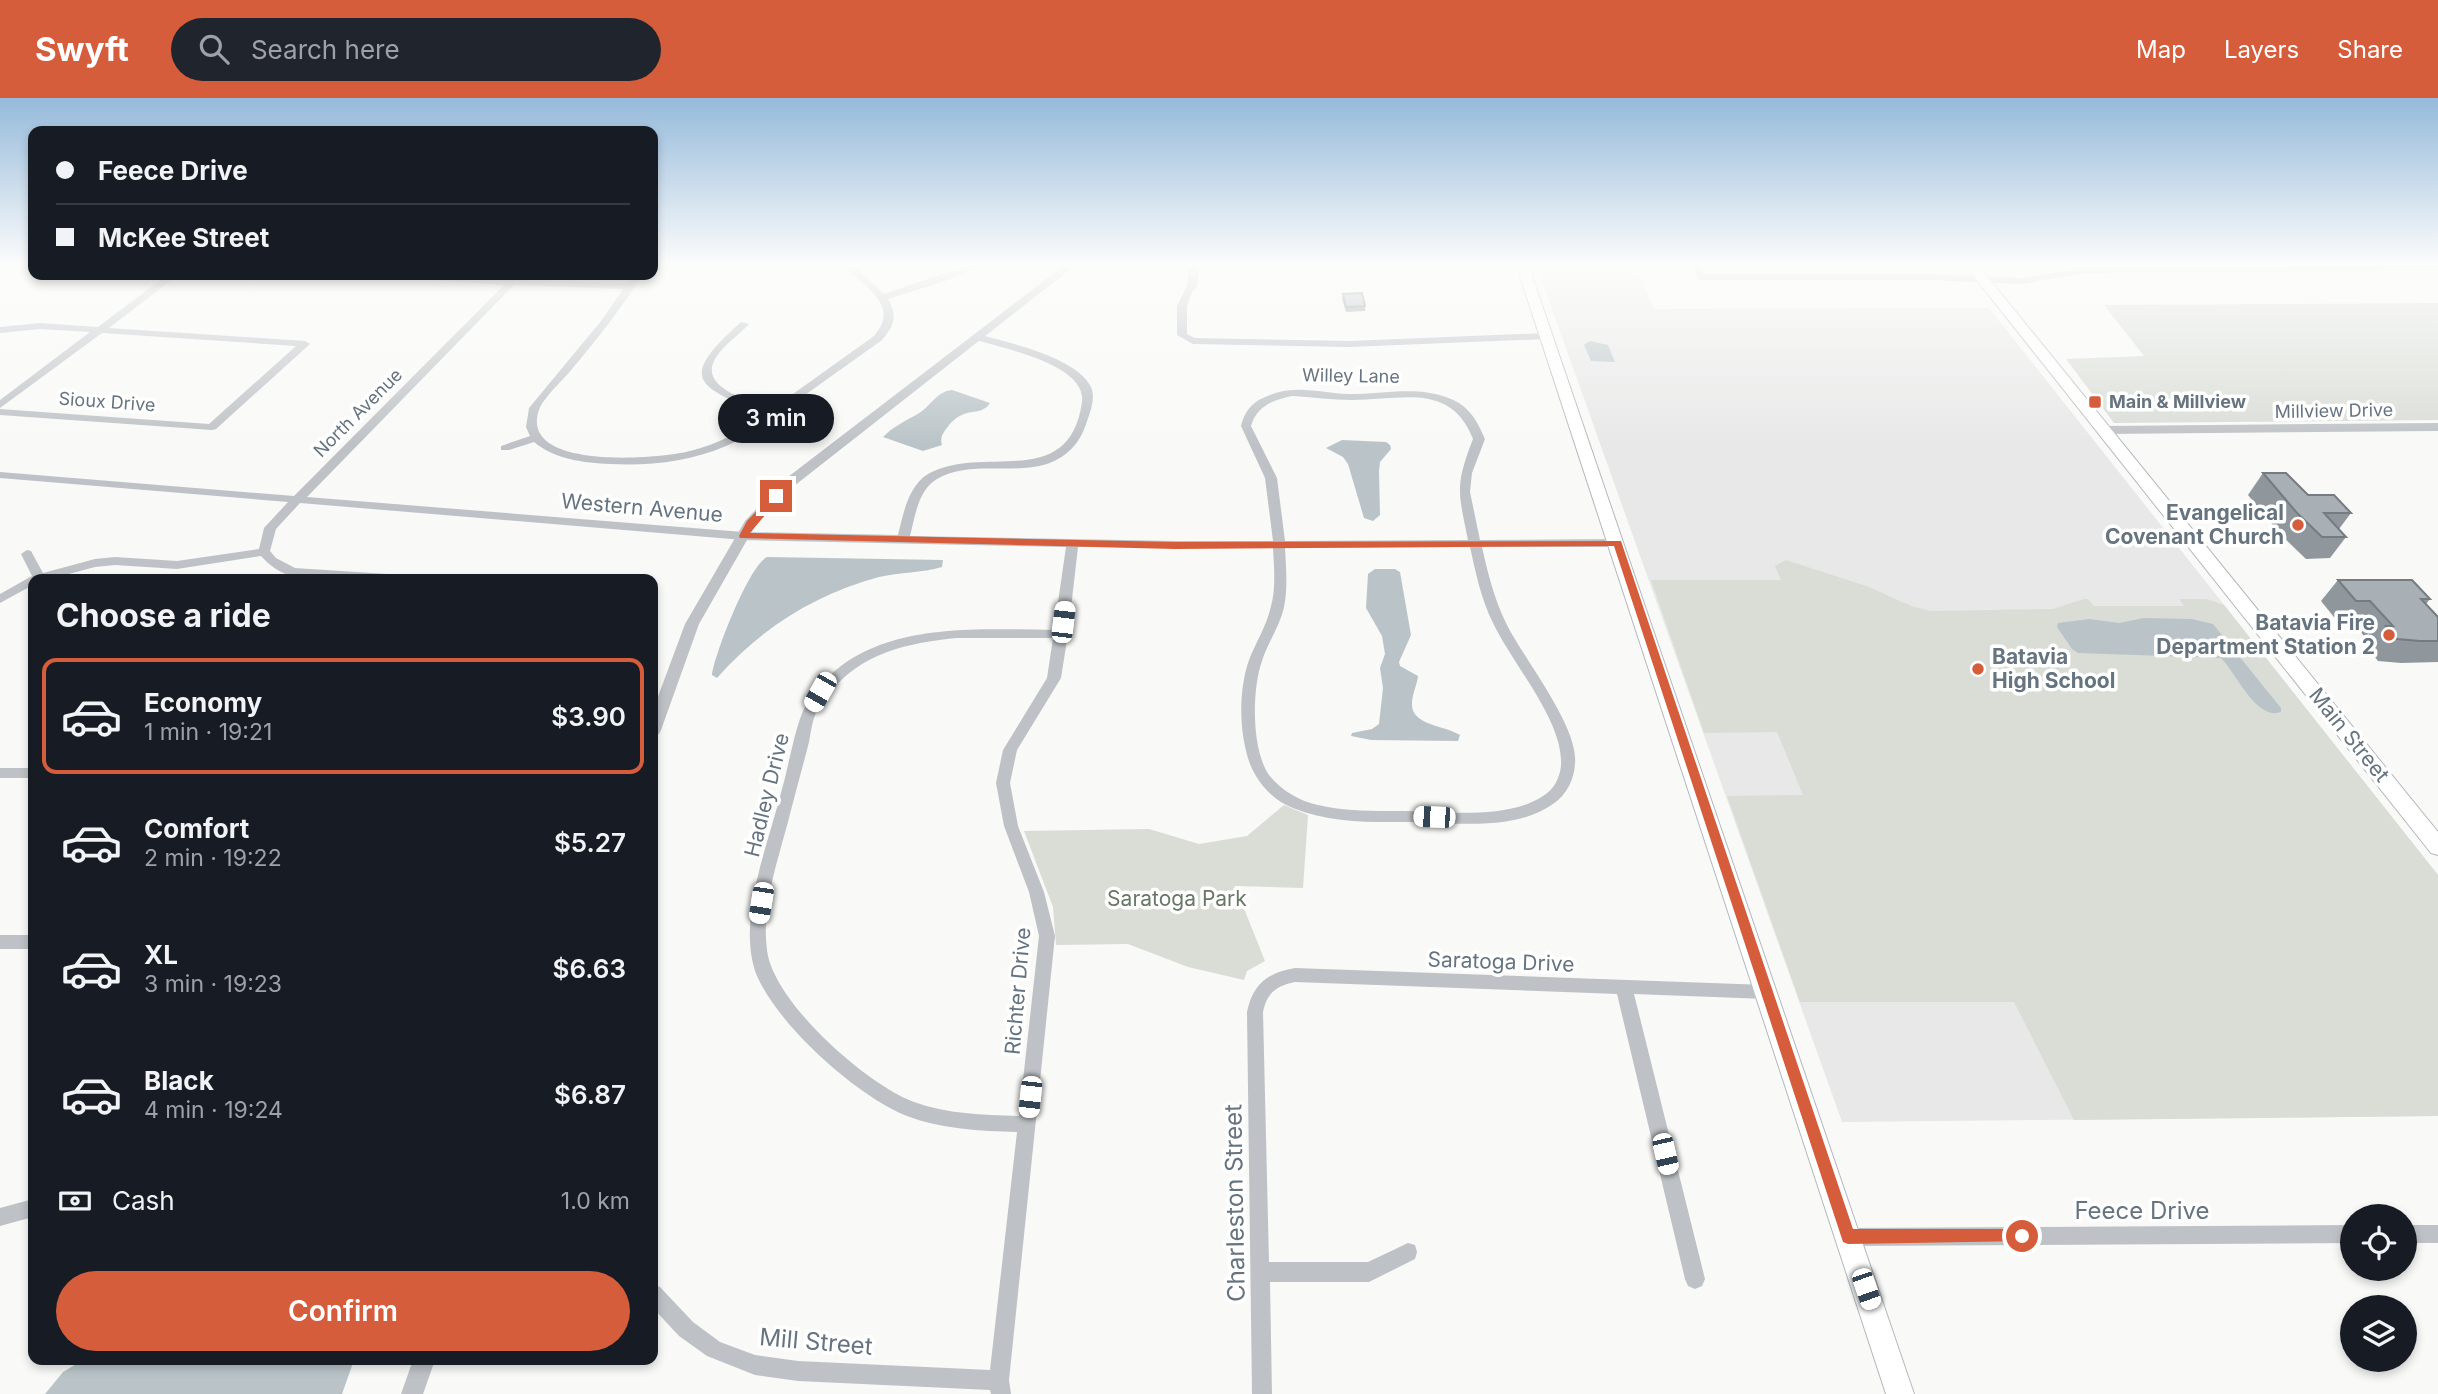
<!DOCTYPE html>
<html lang="en">
<head>
<meta charset="utf-8">
<style>
  body { margin:0; font-family:Inter,sans-serif; background:#20242c; color:#f1f3f6; height:100vh; display:flex; flex-direction:column; font-size:26px; white-space:nowrap }
  * { box-sizing:border-box; margin:0 }
  p { font-size:23px; color:#9ea1a6 }
  .icon { flex:none; width:38px; height:38px; fill:none; stroke:currentColor; stroke-width:2; stroke-linecap:round; stroke-linejoin:round }
  .map { position:relative; flex:1; overflow:hidden }
  .side { position:absolute; left:28px; top:476px; width:630px; height:791px; display:flex; flex-direction:column; background:#171b24; border-radius:14px; box-shadow:0 4px 10px #0003 }
  .side>* { flex:none }
  .guide { position:absolute; left:28px; top:28px; width:630px; height:154px; border-radius:14px; box-shadow:0 4px 10px #0003; display:grid; align-content:center; height:154px; padding:0 28px; background:#171b24 }
  .controls { position:absolute; left:2340px; top:1106px; display:grid; gap:14px }
  .controls a { display:grid; place-items:center; width:77px; height:77px; border-radius:50%; background:#171b24; box-shadow:0 4px 10px #0003; font-size:35px }
  .end { position:absolute; width:32px; height:32px; margin:-16px; border:9px solid #d55d3b; background:#fff; box-shadow:0 0 0 4px #fff }
  .from { border-radius:50% }
  .bubble { position:absolute; height:49px; border-radius:24px; background:#171b24; box-shadow:0 4px 10px #0003; font-size:23px; font-weight:600; line-height:49px; text-align:center }
  .car { position:absolute; width:21px; height:42px; margin:-21px -10px; border-radius:9px; box-shadow:0 0 5px 2px #0007; background:linear-gradient(#fff 24%,#345 0 40%,#fff 0 76%,#345 0 86%,#fff 0) }
  .guide b { display:flex; align-items:center; gap:24px; height:66px; font-size:26px }
  .guide b+b { border-top:2px solid #363941 }
  .guide i { width:18px; height:18px; background:#f1f3f6 }
  ul { padding:0; list-style:none }
  li { display:flex; align-items:center; gap:21px; height:116px; margin:0 14px 10px; padding:0 14px; border:4px solid transparent; border-radius:14px }
  li div { flex:1 }
  li b { display:block; font-size:26px }
  li em { font-style:normal; font-weight:600 }
  li.active { border-color:#d55d3b }
  li>.icon { width:63px; height:63px; stroke-width:1.5 }
  h2 { padding:0 28px; font-size:32px; line-height:84px }
  .pay { display:flex; align-items:center; gap:18px; height:77px; padding:0 28px; font-size:26px }
  .pay p { margin-inline-start:auto }
  .cta { display:flex; gap:14px; margin-top:auto; padding:14px 28px }
  .cta a { flex:1; height:80px; border-radius:42px; background:#d55d3b; color:#fff; font-size:28px; font-weight:600; line-height:80px; text-align:center }
  header { display:flex; align-items:center; gap:42px; box-sizing:border-box; height:98px; padding:0 35px; background:#d55d3b; color:#fff }
  header strong { font-size:33px }
  nav { display:flex; gap:38px; margin-inline-start:auto; font-size:24px }
  .search { width:490px; height:63px; background:#20242c; display:flex; align-items:center; gap:18px; box-sizing:border-box; padding:0 24px; border-radius:38px; color:#9ea1a6; font-size:26px }
  .map>svg:first-child { display:block }
  .built { fill:#e7e8e7 }
  .green { fill:#d9ddd6 }
  .water { fill:#bac4c8 }
  .lines { fill:none; stroke-linecap:round; stroke-linejoin:round }
  .secondary-casing { stroke:#b3b8bd; stroke-width:2 }
  .minor { fill:#bec2c6; fill-rule:evenodd }
  .tertiary { fill:#bec2c6; fill-rule:evenodd }
  .secondary { fill:#fff; fill-rule:evenodd }
  .wall { fill:#90979c }
  .building { fill:#a8b0b5; stroke:#767b7f; stroke-width:2 }
  .route { fill:#d55d3b }
  .poi-dot { fill:#d55d3b; stroke:#fff; stroke-width:2.5 }
  .labels { text-anchor:middle; stroke-width:7; stroke-linejoin:round; paint-order:stroke }
  .far-street-label { font-size:18px; fill:#66747f; stroke:#fff }
  .far-poi-label { font-size:18px; font-weight:bold; fill:#66747f; stroke:#fff; text-anchor:start }
  .street-label { font-size:21px; fill:#66747f; stroke:#fff }
  .poi-label { font-size:21px; font-weight:bold; fill:#66747f; stroke:#fff; text-anchor:end }
  .park-label { font-size:21px; fill:#687865; stroke:#fff }
  .near-street-label { font-size:24px; fill:#66747f; stroke:#fff }
</style>
</head>
<body>
<header>
<strong>Swyft</strong>
<div class="search"><svg class="icon" aria-label="search" viewBox="0 0 24 24"><circle cx="10" cy="10" r="6"/><path d="M15 15l6 6"/></svg>Search here</div>
<nav><a>Map</a><a>Layers</a><a>Share</a></nav>
</header>
<div class="map">
<svg width="2438" height="1296" viewBox="0 0 2438 1296">
  <rect width="100%" height="100%" fill="#f9f9f7"/>
  <path class="built" d="M1536 166H1633L1654 211 1989 210 2438 777V1018L1842 1024Z"/>
  <g class="green">
    <path d="M2438 205V322L2114 325 2066 261 2144 258 2104 207Z"/>
    <path d="M1786 462 1869 489 1911 508 1931 513 2053 511 2084 501H2088L2094 508H2184L2179 501H2206L2224 507 2438 777V1018L2074 1022 2014 904H1800L1727 698 1803 697 1777 634 1704 635 1651 482H1781L1775 468Z"/>
    <path d="M1284 707 1308 717 1303 790 1235 788 1265 863 1247 873 1244 882 1188 869 1128 846 1056 847 1053 809 1024 733 1149 731 1199 746 1247 738Z"/>
  </g>
  <g class="water">
    <path d="M1590 243 1608 247 1615 264 1591 263 1584 247Z"/>
    <path d="M952 292 990 305C979 321 965 305 946 331 942 337 940 340 942 347L923 353 883 339C893 329 903 324 916 317 930 310 935 294 952 292Z"/>
    <path d="M1342 342 1386 344 1390 347 1391 351 1380 364 1379 373 1380 417 1373 423 1364 420 1348 366 1343 359 1326 350Z"/>
    <path d="M767 459 943 462 942 469C921 475 900 474 879 479 815 496 760 531 717 580L712 577C715 555 749 468 767 459Z"/>
    <path d="M1375 471H1395L1400 474 1411 537 1399 564 1400 568 1418 578C1417 587 1412 596 1412 606 1411 627 1446 628 1460 637L1458 643 1371 642 1351 638 1352 635 1372 631 1379 626 1383 590 1380 570 1385 556 1382 538 1366 510 1368 476Z"/>
    <path d="M2144 520 2192 521 2213 526 2281 610V614C2256 623 2237 576 2221 560L2078 555 2072 551 2057 529 2058 525 2089 521 2119 525Z"/>
    <path d="M83 1262H354L342 1296H45L63 1274Z"/>
  </g>
  <g class="lines">
    <defs>
      <g id="secondary">
        <path d="M1516 166H1528L1914 1296H1886Z"/>
        <path d="M1964 166H1977L2438 734V757L2431 755Z"/>
      </g>
    </defs>
    <use href="#secondary" class="secondary-casing"/>
    <g class="minor">
      <path d="M842 166H852L884 196 971 166H984L948 182 888 201C898 218 894 228 882 242 854 262 826 282 798 302 775 319 753 337 726 348 689 364 649 368 610 366 584 365 554 361 534 344L509 352H501V348L530 338 526 329 529 310 601 223 623 191 514 187 307 399 743 434 898 437C903 417 908 388 928 376 983 345 1069 395 1082 304 1087 266 1001 250 973 241V237L977 236C1007 244 1077 259 1091 289 1096 300 1090 315 1086 326 1080 345 1067 359 1047 366 1011 377 970 362 937 381 918 392 915 419 910 438L1175 443H1273L1265 380 1241 328C1244 315 1251 305 1263 300 1273 295 1284 292 1295 292 1313 291 1331 296 1349 296 1382 296 1420 287 1451 301 1470 309 1477 323 1485 341L1472 375 1470 394 1480 442 1617 441 1623 445 1617 449H1482C1488 476 1494 500 1506 525 1523 560 1579 628 1575 666 1574 681 1567 697 1553 706 1515 733 1458 725 1413 724 1373 724 1332 726 1293 710 1274 703 1258 686 1250 666 1239 635 1238 594 1249 562 1256 544 1267 527 1271 508 1276 490 1274 469 1273 450L1078 449 1068 536 1061 580 1017 652 1010 685 1018 728 1044 794 1055 838 1009 1282 1011 1296H991L990 1292 798 1283 755 1277 707 1258 679 1238 653 1210V1186L660 1189 693 1224 720 1244 755 1257 798 1263 990 1272 1017 1034C980 1033 941 1031 907 1018 856 998 774 924 755 873 749 854 749 834 751 815 756 773 772 731 782 691 788 671 796 625 805 609 856 521 967 531 1054 532L1066 449 743 442 300 405 276 431 270 453 276 460 295 470 402 477 408 481C371 481 330 485 293 478 281 476 269 467 261 458L177 471 115 467 95 469 50 481H33V487L0 505V496L32 478 21 456 27 452 31 453 43 475 95 461 115 459 177 463 259 451 264 430 288 404 0 380V374L294 398 504 187 402 180 397 177H441L509 181 514 177H524L519 182 627 185 632 177H642C622 210 597 241 572 271 564 281 543 300 539 312 518 373 659 361 690 353 718 346 742 333 766 316 697 289 676 282 741 224L749 226C738 238 723 247 715 261 698 291 753 303 772 311L874 238C902 206 862 188 842 166ZM1292 298C1312 299 1332 302 1352 302 1401 302 1451 284 1473 341 1455 388 1458 393 1468 442L1285 443 1277 380 1251 328C1257 308 1273 302 1292 298ZM1470 449C1476 476 1481 501 1493 525 1512 565 1560 619 1561 662 1562 676 1555 691 1543 698 1509 721 1447 714 1408 713 1378 713 1347 714 1318 707 1299 703 1281 692 1269 677 1251 651 1252 591 1262 563 1268 544 1280 528 1284 509 1288 490 1286 469 1285 450ZM956 540H1053L1047 580 1003 652 996 685 1004 728 1029 794 1039 838 1019 1018C984 1017 947 1016 914 1004 866 986 773 904 767 852 761 807 779 760 790 716 796 692 803 668 809 644 811 634 812 622 817 613 819 607 825 601 829 596 860 555 908 545 956 540Z"/>
      <path d="M1189 166H1199L1197 188 1191 196 1187 208V236L1195 240 1349 243 1547 235 1552 238 1547 241 1349 249 1193 246 1177 237V208L1187 188Z"/>
      <path d="M1689 166H1699L1704 176H1930L2022 180 2085 169 2438 166V172L2085 175 2022 186 1930 182H1701L1698 181Z"/>
      <path d="M167 177H178L109 230 305 243 310 246 216 331 212 332 0 317V311L209 326 296 248 102 235 0 310V302L90 234 40 231 0 235V229L40 225 98 229Z"/>
      <rect x="0" y="670" width="33" height="10"/>
      <rect x="0" y="837" width="33" height="14"/>
      <path d="M1295 870 1766 887 1772 889 1774 894 1772 899 1766 901 1634 896 1705 1181 1702 1188 1695 1191 1688 1188 1685 1181 1617 896 1295 884C1276 888 1267 895 1263 914L1269 1164H1368L1408 1145 1415 1147 1417 1154 1415 1161 1369 1184H1270L1272 1296H1252L1247 914C1253 886 1267 875 1295 870Z"/>
      <path d="M33 1101V1119L0 1128V1110Z"/>
      <path d="M2352 1127V1145L1848 1148 1841 1146 1839 1139 1841 1132 1848 1130Z"/>
      <rect x="2404" y="1127" width="34" height="18"/>
    </g>
    <g class="tertiary">
      <path d="M1066 166H1077L794 388 755 428 699 526 661 632 659 636 653 638V612L685 526 745 423 784 382Z"/>
      <path d="M2438 325V333L2105 336 2099 332 2105 328Z"/>
      <path d="M413 1262H435L423 1296H401Z"/>
    </g>
    <use href="#secondary" class="secondary"/>
  </g>
  <g class="wall">
    <path d="M1343 196 1365 208V213L1346 214 1342 201Z"/>
    <path d="M2263 375 2308 397 2351 415 2339 431 2346 439 2330 460 2306 461 2281 437 2248 397Z"/>
    <path d="M2338 482 2430 501 2426 506 2438 519V564L2401 565 2378 563 2368 550 2371 546 2352 524H2338L2321 503Z"/>
  </g>
  <g class="building">
    <path d="M1362 195 1365 208 1346 209 1343 196Z"/>
    <path d="M2263 375H2286L2308 397H2334L2351 415H2324L2346 439H2322L2297 415Z"/>
    <path d="M2338 482H2412L2430 501H2421L2438 519V543H2420L2397 541 2386 528H2393L2370 503H2356Z"/>
  </g>
  <linearGradient id="sky" x2="0" y2="1"><stop stop-color="#95badb"/><stop offset="0.48" stop-color="#fcfcfb"/><stop offset="1" stop-color="#fcfcfb" stop-opacity="0"/></linearGradient>
  <rect width="2438" height="347" fill="url(#sky)"/>
  <path class="route" d="M773 396 781 398 750 435 1175 444 1621 443 1853 1131H2022L2028 1133 2030 1138 2028 1143 1848 1146 1843 1144 1614 448 1175 451 740 440 739 438 747 423Z"/>
  <g class="poi-dot">
    <rect x="2088" y="297" width="14" height="14" rx="3.5"/>
    <circle cx="2298" cy="427" r="7"/>
    <circle cx="2389" cy="537" r="7"/>
    <circle cx="1978" cy="571" r="7"/>
  </g>
  <g class="labels">
    <g class="far-street-label">
      <text transform="translate(1351 278) rotate(1)" y="6">Willey Lane</text>
      <text transform="translate(107 304) rotate(4)" y="6">Sioux Drive</text>
      <text transform="translate(2334 313) rotate(-1)" y="6">Millview Drive</text>
      <text transform="translate(358 315) rotate(-45)" y="6">North Avenue</text>
    </g>
    <g class="far-poi-label">
      <text x="2109" y="310">Main &amp; Millview</text>
    </g>
    <g class="street-label">
      <text transform="translate(642 410) rotate(5)" y="7">Western Avenue</text>
      <text transform="translate(2349 637) rotate(51)" y="7">Main Street</text>
      <text transform="translate(767 697) rotate(-76)" y="7">Hadley Drive</text>
      <text transform="translate(1501 864) rotate(2)" y="7">Saratoga Drive</text>
      <text transform="translate(1018 893) rotate(-85)" y="7">Richter Drive</text>
    </g>
    <g class="poi-label">
      <text x="2284" y="422">Evangelical<tspan x="2284" dy="24">Covenant Church</tspan></text>
      <text x="2375" y="532">Batavia Fire<tspan x="2375" dy="24">Department Station 2</tspan></text>
      <text x="1992" y="566" text-anchor="start">Batavia<tspan x="1992" dy="24">High School</tspan></text>
    </g>
    <g class="park-label">
      <text x="1177" y="808">Saratoga Park</text>
    </g>
    <g class="near-street-label">
      <text transform="translate(1235 1105) rotate(-91)" y="8">Charleston Street</text>
      <text x="2142" y="1121">Feece Drive</text>
      <text transform="translate(816 1244) rotate(5)" y="8">Mill Street</text>
    </g>
  </g>
</svg>
<div class="controls">
<a><svg class="icon" aria-label="locate" viewBox="0 0 24 24"><circle cx="12" cy="12" r="6"/><path d="M12 2v4M12 18v4M2 12h4M18 12h4"/></svg></a>
<a><svg class="icon" aria-label="layers" viewBox="0 0 24 24"><path d="M12 4l9 5-9 5-9-5zM3 14l9 5 9-5"/></svg></a>
</div>
<i class="end from" style="left:2022px;top:1138px"></i>
<i class="end" style="left:776px;top:398px"></i>
<div class="bubble" style="left:718px;top:296px;width:116px">3 min</div>
<i class="car" style="left:1063px;top:524px;rotate:7deg"></i>
<i class="car" style="left:820px;top:594px;rotate:210deg"></i>
<i class="car" style="left:1434px;top:719px;rotate:272deg"></i>
<i class="car" style="left:761px;top:805px;rotate:189deg"></i>
<i class="car" style="left:1030px;top:999px;rotate:186deg"></i>
<i class="car" style="left:1665px;top:1056px;rotate:167deg"></i>
<i class="car" style="left:1866px;top:1191px;rotate:161deg"></i>
<div class="guide">
<b><i class="from"></i>Feece Drive</b>
<b><i></i>McKee Street</b>
</div>
<section class="side">
<h2>Choose a ride</h2>
<ul>
<li class="active"><svg class="icon" aria-label="car" viewBox="0 0 24 24"><path d="M5 17H2v-5l4-1 3-4h7l3 4 3 1v5h-3M9 17h6M6 11h13"/><circle cx="7" cy="17" r="2"/><circle cx="17" cy="17" r="2"/></svg><div><b>Economy</b><p>1 min · 19:21</p></div><em>$3.90</em></li>
<li><svg class="icon" aria-label="car" viewBox="0 0 24 24"><path d="M5 17H2v-5l4-1 3-4h7l3 4 3 1v5h-3M9 17h6M6 11h13"/><circle cx="7" cy="17" r="2"/><circle cx="17" cy="17" r="2"/></svg><div><b>Comfort</b><p>2 min · 19:22</p></div><em>$5.27</em></li>
<li><svg class="icon" aria-label="car" viewBox="0 0 24 24"><path d="M5 17H2v-5l4-1 3-4h7l3 4 3 1v5h-3M9 17h6M6 11h13"/><circle cx="7" cy="17" r="2"/><circle cx="17" cy="17" r="2"/></svg><div><b>XL</b><p>3 min · 19:23</p></div><em>$6.63</em></li>
<li><svg class="icon" aria-label="car" viewBox="0 0 24 24"><path d="M5 17H2v-5l4-1 3-4h7l3 4 3 1v5h-3M9 17h6M6 11h13"/><circle cx="7" cy="17" r="2"/><circle cx="17" cy="17" r="2"/></svg><div><b>Black</b><p>4 min · 19:24</p></div><em>$6.87</em></li>
</ul>
<div class="pay"><svg class="icon" aria-label="cash" viewBox="0 0 24 24"><path d="M3 7h18v10H3z"/><circle cx="12" cy="12" r="2"/></svg>Cash<p>1.0 km</p></div>
<div class="cta"><a>Confirm</a></div>
</section>
</div>
</body>
</html>
